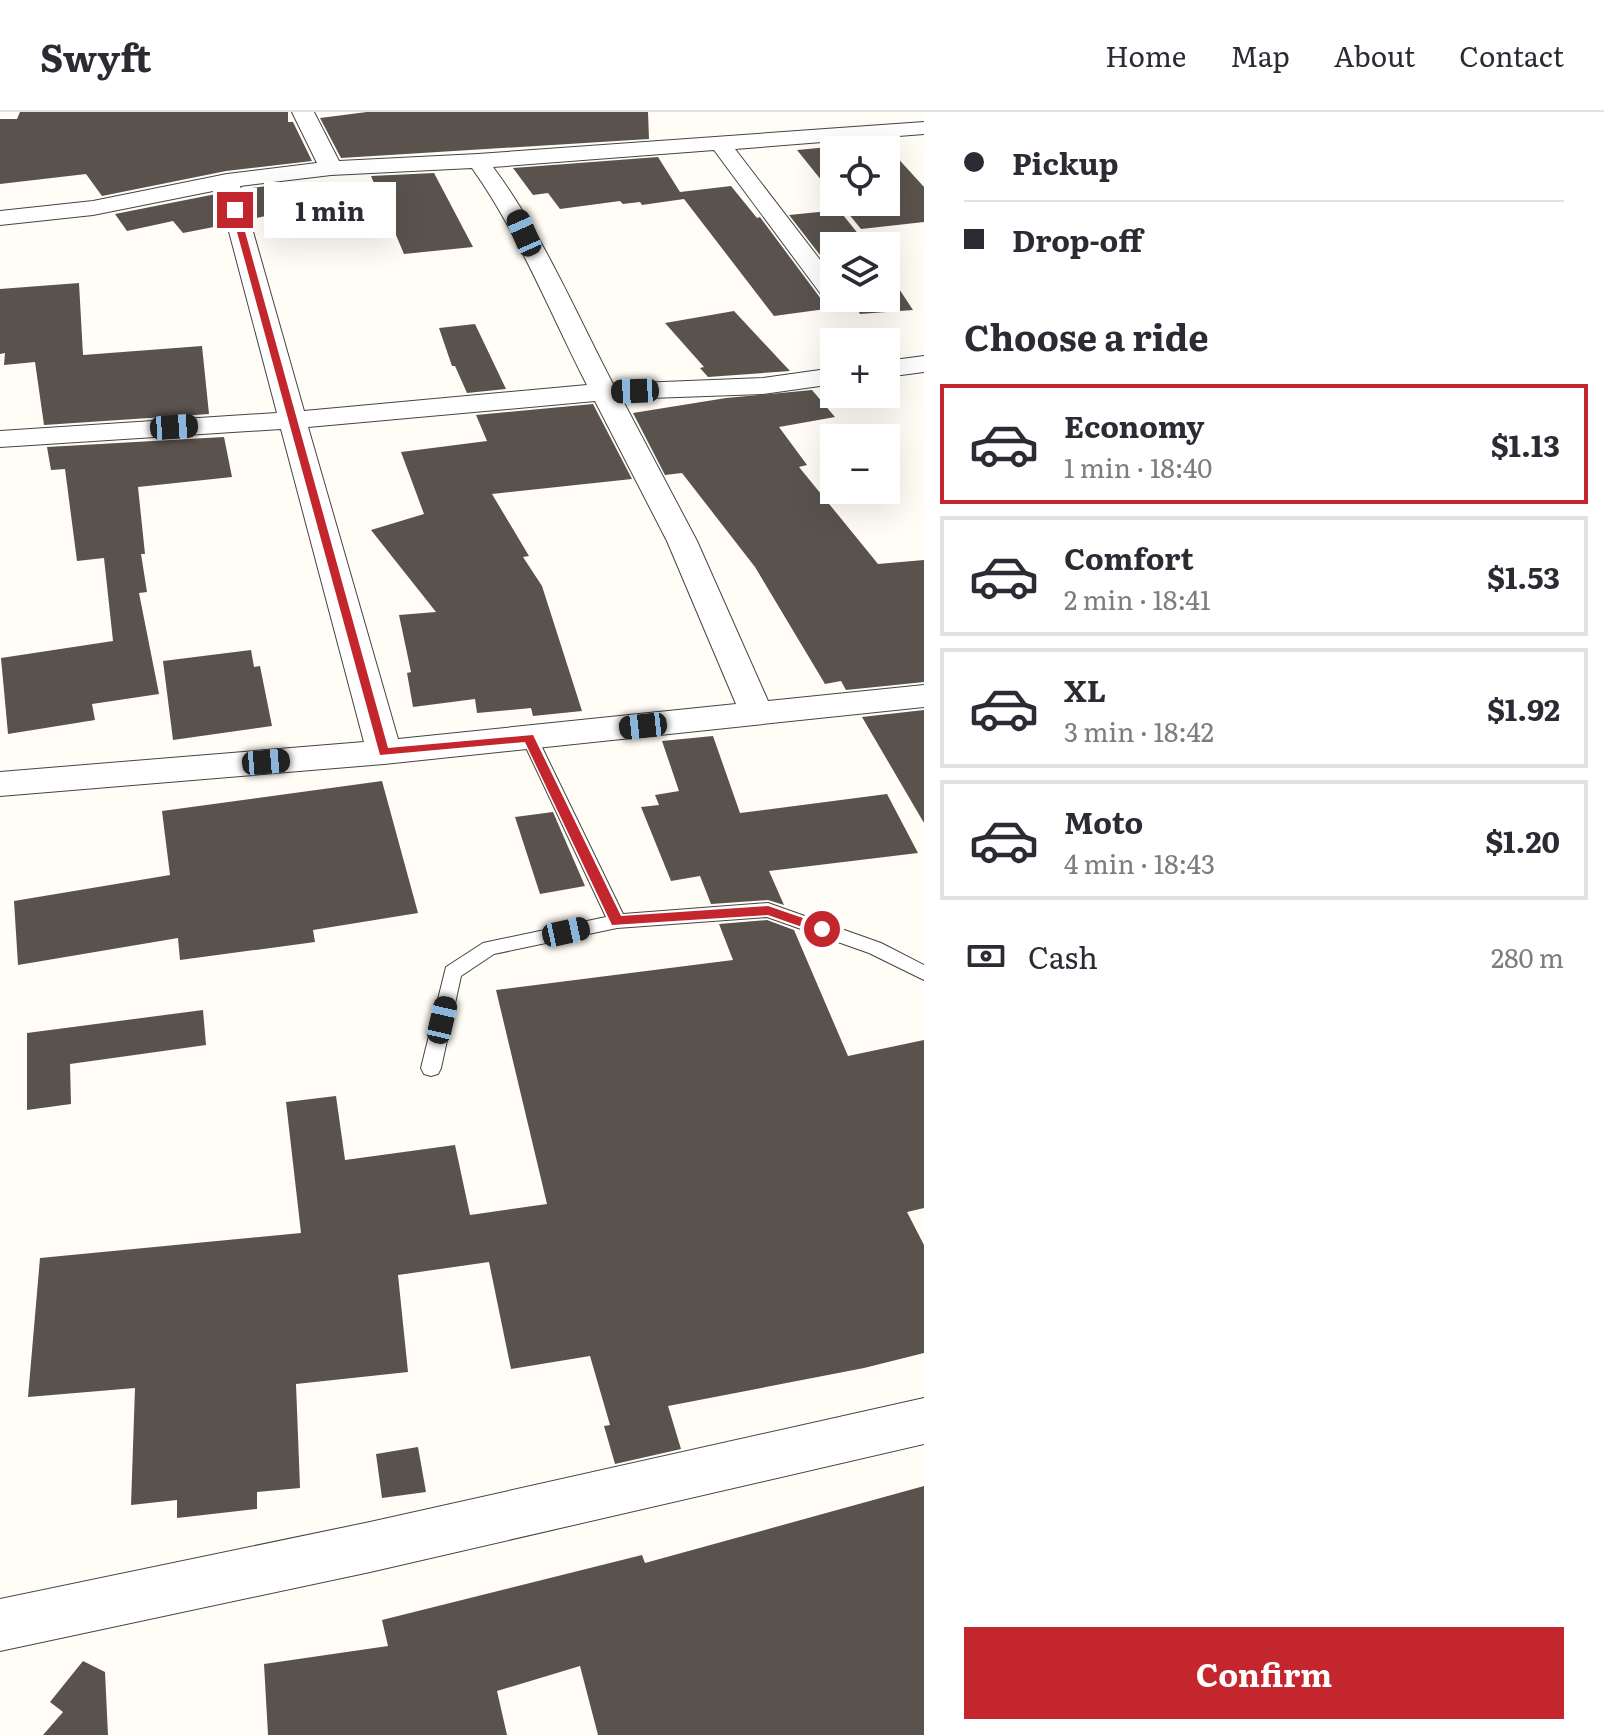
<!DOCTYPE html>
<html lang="en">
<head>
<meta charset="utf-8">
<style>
  body { margin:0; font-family:Literata,serif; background:#f7f7f7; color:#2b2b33; height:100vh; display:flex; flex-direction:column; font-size:30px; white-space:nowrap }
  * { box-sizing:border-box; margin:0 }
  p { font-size:26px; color:#7c7c81 }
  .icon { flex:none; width:44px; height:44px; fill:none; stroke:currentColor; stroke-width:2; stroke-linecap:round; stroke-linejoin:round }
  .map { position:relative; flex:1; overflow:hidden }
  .drawer { display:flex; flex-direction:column; background:#fff; width:680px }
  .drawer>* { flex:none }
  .banner { display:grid; align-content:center; height:176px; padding:0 40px; background:#fff }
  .buttons { position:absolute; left:820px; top:24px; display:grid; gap:16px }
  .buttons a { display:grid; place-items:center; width:80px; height:80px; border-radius:0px; background:#fff; box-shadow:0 8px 32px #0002; font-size:40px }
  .end { position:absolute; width:36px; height:36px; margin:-18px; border:10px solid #c4262e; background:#fff; box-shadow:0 0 0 4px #fff }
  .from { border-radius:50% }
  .bubble { position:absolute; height:56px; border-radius:0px; background:#fff; box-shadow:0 8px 32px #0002; font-size:26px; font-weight:700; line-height:56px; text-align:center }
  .car { position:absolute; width:24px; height:48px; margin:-24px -12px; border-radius:10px; box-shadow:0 0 6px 2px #0007; background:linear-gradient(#222 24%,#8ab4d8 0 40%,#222 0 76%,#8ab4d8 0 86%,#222 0) }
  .banner b { display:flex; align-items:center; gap:28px; height:76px; font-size:30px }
  .banner b+b { border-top:2px solid #e1e1e2 }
  .banner i { width:20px; height:20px; background:#2b2b33 }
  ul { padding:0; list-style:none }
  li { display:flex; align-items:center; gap:24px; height:120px; margin:0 16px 12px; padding:0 24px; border:4px solid #e1e1e2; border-radius:0px }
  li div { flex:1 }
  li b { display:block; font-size:30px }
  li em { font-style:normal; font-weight:700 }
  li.active { border-color:#c4262e }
  li>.icon { width:72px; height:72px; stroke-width:1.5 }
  h2 { padding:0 40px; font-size:36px; line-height:96px }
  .pay { display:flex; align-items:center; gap:20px; height:88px; padding:0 40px; font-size:30px }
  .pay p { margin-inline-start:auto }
  .action { display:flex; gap:16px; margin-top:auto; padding:16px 40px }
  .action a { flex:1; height:92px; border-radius:0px; background:#c4262e; color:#fff; font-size:32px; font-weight:700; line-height:92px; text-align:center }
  header { display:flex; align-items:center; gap:48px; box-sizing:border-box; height:112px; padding:0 40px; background:#fff; border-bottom:2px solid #e1e1e2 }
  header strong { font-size:38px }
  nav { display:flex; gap:44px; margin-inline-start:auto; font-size:28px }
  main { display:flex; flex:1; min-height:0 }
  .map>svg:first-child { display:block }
  .building { fill:#5a524d }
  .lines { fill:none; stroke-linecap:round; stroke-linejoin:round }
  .lane-casing { stroke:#444; stroke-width:2 }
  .street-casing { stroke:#444; stroke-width:2 }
  .lane { fill:#fff; fill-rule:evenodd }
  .street { fill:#fff; fill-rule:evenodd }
  .route { fill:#c4262e }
</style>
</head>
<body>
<header>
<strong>Swyft</strong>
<nav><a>Home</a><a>Map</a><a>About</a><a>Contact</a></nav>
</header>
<main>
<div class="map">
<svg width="924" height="1623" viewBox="0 0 924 1623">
  <rect width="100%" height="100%" fill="#fffdf5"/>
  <g class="building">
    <path d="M20 0H288V10H293L312 49 226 59 102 84 86 62 0 72V7H17Z"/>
    <path d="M367 0H648L649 27 341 46 320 6Z"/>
    <path d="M883 30 924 75V110L861 117 839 90H886V38H834V84L797 38Z"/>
    <path d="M658 45 680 80 731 74 757 106 760 105 821 187 838 189 841 186H886V157L913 198 860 202 855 193 774 204 684 87 642 93 640 90 623 92 620 89 560 97 548 81 533 83 513 56Z"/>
    <path d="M434 61 473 135 404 142 371 64Z"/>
    <path d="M289 71 298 97 252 107 244 77Z"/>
    <path d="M216 82 224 113 183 121 173 109 127 119 115 102Z"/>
    <path d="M839 98 868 134H834V161L789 103Z"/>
    <path d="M79 171 83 243 202 234 209 302 44 313 35 250 4 253 5 241 0 242V177Z"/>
    <path d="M734 199 790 259 708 265 700 256 704 255 665 211Z"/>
    <path d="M475 212 506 277 467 281 455 254H452L439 216Z"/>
    <path d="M812 278 835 305 779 315 807 353 799 355 878 452 924 448V570L846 578 841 569 825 572 755 455 682 361 665 363 633 301 726 286Z"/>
    <path d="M593 292 632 367 492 382 529 444 523 445 542 474 582 599 533 604 531 596 477 601 475 587 413 595 407 561 411 560 399 503 436 500 371 418 424 402 401 340 487 329 476 303Z"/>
    <path d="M224 325 232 365 138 375 145 442H141L147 480 139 481 159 582 92 592 95 608 8 622 1 546 113 529 104 446 77 449 65 357 51 358 47 335Z"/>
    <path d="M251 538 254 555 260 554 272 614 173 628 163 549Z"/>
    <path d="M924 598V711L862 605Z"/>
    <path d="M713 624 740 701 887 682 918 741 769 759 784 793 768 788 711 792 700 764 671 769 641 695 659 693 655 683 679 679 662 629Z"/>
    <path d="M382 669 418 801 313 818 315 830 180 848 178 826 18 853 14 789 170 763 162 699Z"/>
    <path d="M553 700 585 774 540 782 515 705Z"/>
    <path d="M767 808 794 818 848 944 924 928V1096L907 1100 924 1133V1241L864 1256 668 1294 681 1337 615 1352 604 1314 610 1313 590 1244 511 1257 489 1150 398 1163 408 1260 296 1272 300 1376 257 1380V1397L177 1406V1388L131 1393 135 1276 28 1285 40 1146 301 1121 286 990 336 984 345 1048 455 1033 470 1103 547 1092 496 878 733 848 719 812Z"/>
    <path d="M203 898 206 933 70 952 71 992 27 998V921Z"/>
    <path d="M418 1335 426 1380 382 1386 376 1342Z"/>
    <path d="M924 1374V1623H598L580 1554 497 1579 507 1623H268L264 1552 388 1534 382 1508 642 1443 645 1451Z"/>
    <path d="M83 1549 105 1560 108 1623H43L63 1600 50 1590Z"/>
  </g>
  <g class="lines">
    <defs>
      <path id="lane" d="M529 620 537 625 623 802 768 791 881 831 924 853V868L869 841 767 805 617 816 494 842 461 864 441 956 438 962 431 964 424 962 421 956 446 855 483 831 606 805 521 625Z"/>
      <g id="street">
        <path d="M292 0H314L339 49 478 42 924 10V22L735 37 834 166V186H838L823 185 714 38 493 55C542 121 575 199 613 272L763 266 834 256V272L763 282 622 287 697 429 768 589 924 573V595L384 652 0 684V660L364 630 281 317 0 335V319L277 301 218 78 93 103 0 113V99L93 89 227 62 317 51ZM472 56C519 122 550 201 587 273L304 299 240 74 331 63ZM595 289 667 429 736 592 398 627 308 315Z"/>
        <path d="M924 244V260L886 265V249Z"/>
        <path d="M924 1286V1332L370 1460 0 1539V1487L370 1410Z"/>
      </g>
    </defs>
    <use href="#lane" class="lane-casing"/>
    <use href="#street" class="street-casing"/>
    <use href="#lane" class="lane"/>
    <use href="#street" class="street"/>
  </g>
  <path class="route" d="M235 96 239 98 388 636 533 623 621 804 768 794 826 814V820L822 822 768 803 612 813 525 630 380 643 231 98Z"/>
</svg>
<div class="buttons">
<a><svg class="icon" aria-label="locate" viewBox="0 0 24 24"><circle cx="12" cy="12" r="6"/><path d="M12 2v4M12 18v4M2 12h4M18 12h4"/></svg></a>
<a><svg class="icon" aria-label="layers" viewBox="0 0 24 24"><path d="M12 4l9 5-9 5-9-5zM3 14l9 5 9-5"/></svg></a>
<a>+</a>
<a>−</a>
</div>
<i class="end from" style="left:822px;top:817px"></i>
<i class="end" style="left:235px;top:98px"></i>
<div class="bubble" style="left:264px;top:70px;width:132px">1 min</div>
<i class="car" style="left:524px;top:121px;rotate:336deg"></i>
<i class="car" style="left:635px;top:279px;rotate:268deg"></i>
<i class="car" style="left:174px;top:315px;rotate:86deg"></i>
<i class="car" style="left:643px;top:614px;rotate:264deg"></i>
<i class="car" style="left:266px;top:650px;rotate:85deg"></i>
<i class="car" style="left:566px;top:820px;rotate:78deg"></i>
<i class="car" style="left:442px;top:908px;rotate:13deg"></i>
</div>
<section class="drawer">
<div class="banner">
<b><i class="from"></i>Pickup</b>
<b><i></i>Drop-off</b>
</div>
<h2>Choose a ride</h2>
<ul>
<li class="active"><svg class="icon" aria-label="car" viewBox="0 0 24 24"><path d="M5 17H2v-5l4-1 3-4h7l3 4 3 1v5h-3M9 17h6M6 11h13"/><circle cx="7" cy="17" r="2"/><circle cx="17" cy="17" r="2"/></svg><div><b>Economy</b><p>1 min · 18:40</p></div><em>$1.13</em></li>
<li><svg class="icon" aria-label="car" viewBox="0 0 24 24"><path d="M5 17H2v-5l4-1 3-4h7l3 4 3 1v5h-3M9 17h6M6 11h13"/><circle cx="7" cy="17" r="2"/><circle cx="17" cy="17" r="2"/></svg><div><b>Comfort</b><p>2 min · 18:41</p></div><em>$1.53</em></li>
<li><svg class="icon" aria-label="car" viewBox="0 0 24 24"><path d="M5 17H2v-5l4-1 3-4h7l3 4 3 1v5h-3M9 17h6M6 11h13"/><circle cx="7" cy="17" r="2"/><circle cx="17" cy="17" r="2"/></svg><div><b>XL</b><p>3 min · 18:42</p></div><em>$1.92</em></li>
<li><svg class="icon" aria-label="car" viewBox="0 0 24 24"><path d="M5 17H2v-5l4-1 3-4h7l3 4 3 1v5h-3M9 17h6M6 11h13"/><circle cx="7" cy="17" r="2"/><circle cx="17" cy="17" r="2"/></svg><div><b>Moto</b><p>4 min · 18:43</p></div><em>$1.20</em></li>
</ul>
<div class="pay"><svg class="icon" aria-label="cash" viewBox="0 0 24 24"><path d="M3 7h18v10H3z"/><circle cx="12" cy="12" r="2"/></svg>Cash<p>280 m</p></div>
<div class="action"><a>Confirm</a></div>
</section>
</main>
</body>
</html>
